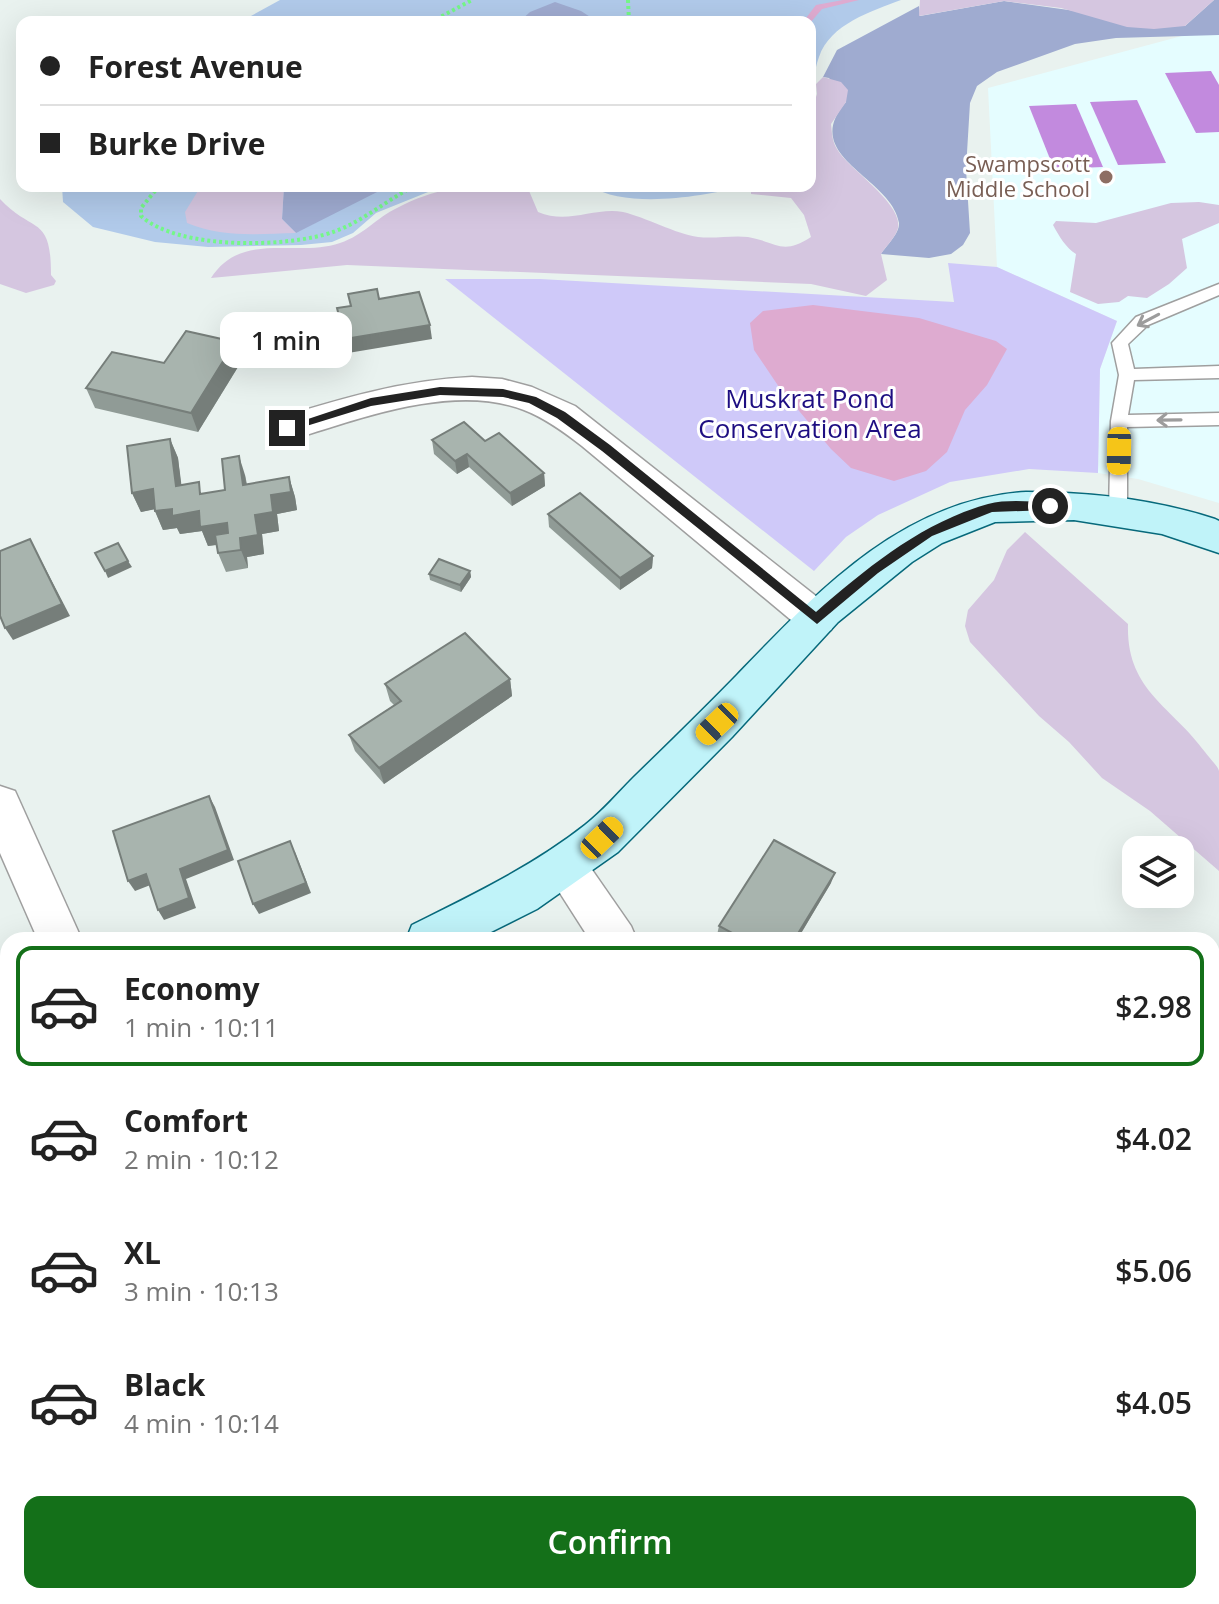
<!DOCTYPE html>
<html lang="en">
<head>
<meta charset="utf-8">
<style>
  body { margin:0; font-family:"Open Sans",sans-serif; background:#f2f2f2; color:#222; height:100vh; display:flex; flex-direction:column; font-size:30px; white-space:nowrap }
  * { box-sizing:border-box; margin:0 }
  p { font-size:26px; color:#767676 }
  .icon { flex:none; width:44px; height:44px; fill:none; stroke:currentColor; stroke-width:2; stroke-linecap:round; stroke-linejoin:round }
  .map { position:relative; flex:1; overflow:hidden }
  .drawer { position:absolute; left:0px; top:932px; width:1220px; height:672px; display:flex; flex-direction:column; background:#fff; border-radius:24px 24px 0 0; box-shadow:0 8px 32px #0002 }
  .drawer>* { flex:none }
  .hud { position:absolute; left:16px; top:16px; width:800px; height:176px; border-radius:16px; box-shadow:0 8px 32px #0002; display:grid; align-content:center; height:176px; padding:0 24px; background:#fff }
  .tools { position:absolute; left:1122px; top:836px; display:grid; gap:16px }
  .tools a { display:grid; place-items:center; width:72px; height:72px; border-radius:16px; background:#fff; box-shadow:0 8px 32px #0002; font-size:40px }
  .end { position:absolute; width:36px; height:36px; margin:-18px; border:10px solid #222; background:#fff; box-shadow:0 0 0 4px #fff }
  .from { border-radius:50% }
  .bubble { position:absolute; height:56px; border-radius:16px; background:#fff; box-shadow:0 8px 32px #0002; font-size:26px; font-weight:600; line-height:56px; text-align:center }
  .car { position:absolute; width:24px; height:48px; margin:-24px -12px; border-radius:10px; box-shadow:0 0 6px 2px #0007; background:linear-gradient(#f5c518 24%,#345 0 40%,#f5c518 0 76%,#345 0 86%,#f5c518 0) }
  .hud b { display:flex; align-items:center; gap:28px; height:76px; font-size:30px }
  .hud b+b { border-top:2px solid #e0e0e0 }
  .hud i { width:20px; height:20px; background:#222 }
  ul { padding:14px 0 0; list-style:none }
  li { display:flex; align-items:center; gap:24px; height:120px; margin:0 16px 12px; padding:0 8px; border:4px solid transparent; border-radius:16px }
  li div { flex:1 }
  li b { display:block; font-size:30px }
  li em { font-style:normal; font-weight:600 }
  li.on { border-color:#147019 }
  li>.icon { width:72px; height:72px; stroke-width:1.5 }
  .primary-button { display:flex; gap:16px; margin-top:auto; padding:16px 24px }
  .primary-button a { flex:1; height:92px; border-radius:16px; background:#147019; color:#fff; font-size:32px; font-weight:600; line-height:92px; text-align:center }
  .map>svg:first-child { display:block }
  .education { fill:#e5fdff }
  .grass { fill:#b1caea }
  .forest { fill:#9fabd0 }
  .wetland { fill:#d5c6e0 }
  .park { fill:#cfc9f9 }
  .pitch { fill:#c28ade }
  .water { fill:#deabd0 }
  .lines { fill:none; stroke-linecap:round; stroke-linejoin:round }
  .stream { fill:#deabd0; fill-rule:evenodd }
  .lane-casing { stroke:#9f9f9f; stroke-width:3 }
  .street-casing { stroke:#9f9f9f; stroke-width:3 }
  .secondary-casing { stroke:#07697b; stroke-width:3 }
  .path { stroke:#74f788; stroke-width:4; stroke-dasharray:3 3; stroke-linecap:butt }
  .lane { fill:#fff; fill-rule:evenodd }
  .street { fill:#fff; fill-rule:evenodd }
  .secondary { fill:#c0f3f9; fill-rule:evenodd }
  .wall { fill:#909b96 }
  .shaded-wall { fill:#767e7a }
  .building { fill:#a8b4ae; stroke:#767e7a; stroke-width:2 }
  .oneway { stroke:#9c9c9c }
  .route { fill:#222 }
  .education-dot { fill:#8d6e63; stroke:#fff; stroke-width:3 }
  .labels { text-anchor:middle; stroke-width:6; stroke-linejoin:round; paint-order:stroke }
  .far-education-label { font-size:22px; fill:#785e54; stroke:#fff; text-anchor:end }
  .park-label { font-size:26px; fill:#1e0e82; stroke:#fff }
</style>
</head>
<body>
<div class="map">
<svg width="1219" height="1604" viewBox="0 0 1219 1604">
  <rect width="100%" height="100%" fill="#e9f2ef"/>
  <path class="education" d="M1219 26V503L1138 479 1098 473 1100 369 1117 321 997 267 988 88Z"/>
  <g class="grass">
    <path d="M280 0H901C872 11 830 24 819 57 814 70 813 87 810 100V22H240Z"/>
    <path d="M62 186H443L376 213 353 233 332 242 301 245 208 247 155 242 93 227 63 202Z"/>
    <path d="M590 186H742C703 197 626 209 590 186Z"/>
  </g>
  <g class="forest">
    <path d="M1214 0H1219V35L1116 38 1075 44 997 72 977 86 970 103 966 169 970 233 963 245 951 254 929 258 881 254C886 246 900 233 899 223 892 177 798 157 846 102L829 78 823 77 837 50 919 6 920 16 1004 1 1185 26Z"/>
    <path d="M555 2 581 11 598 22H519L530 12Z"/>
    <path d="M284 186H389L296 233 282 219Z"/>
  </g>
  <g class="wetland">
    <path d="M920 0H1214L1185 26 1154 29 1127 27 1061 8 1004 1 919 16Z"/>
    <path d="M823 77 841 82 848 90 846 102 831 124C832 133 832 141 837 149 848 169 903 203 898 228 896 237 886 246 881 254L887 280 866 296 811 284 347 265 211 278C242 230 296 258 340 243 364 235 376 218 397 208 444 183 476 186 527 186L538 212C568 225 594 207 623 212 645 217 676 234 698 237 715 239 732 235 748 237 777 242 782 256 811 237L804 215 791 198 751 194V187L810 186V115L817 94 816 84Z"/>
    <path d="M201 186H284L282 219 296 233C259 234 222 238 187 223L185 212Z"/>
    <path d="M0 199C34 235 51 214 51 275L56 281 54 285 26 293 0 284Z"/>
    <path d="M1199 202 1219 205V223L1182 239 1187 268 1169 284 1147 298 1128 296 1119 302 1098 304 1070 292 1076 254C1066 248 1059 236 1053 225L1056 221 1096 223 1171 203Z"/>
    <path d="M1025 532 1128 624C1126 691 1172 706 1205 752 1209 758 1218 766 1219 771 1219 792 1219 847 1219 871L1150 811 1102 778 1069 742 1039 716 970 642 965 626 968 610 994 580 1007 550Z"/>
  </g>
  <path class="park" d="M948 263 997 267 1117 321 1100 369 1098 473 1029 469 950 482 878 515 846 537 814 571 445 279H540L954 302Z"/>
  <g class="pitch">
    <path d="M1211 71 1219 85V132L1196 133 1165 73Z"/>
    <path d="M1137 100 1166 163 1118 165 1090 102Z"/>
    <path d="M1076 104 1103 167 1054 169 1029 106Z"/>
  </g>
  <path class="water" d="M813 305 919 318 996 341 1007 349 987 385 965 410 947 452 926 471 894 481 851 468 831 449 779 387 754 350 750 323 763 311Z"/>
  <g class="lines">
    <path class="stream" d="M843 0H859L822 9 810 23 803 22 816 5Z"/>
    <defs>
      <path id="lane" d="M1219 284V295L1148 325 1128 344 1134 369 1219 366V378L1134 380 1128 415 1219 413V425L1127 427V512L1124 517H1112L1109 512 1111 421 1119 375 1112 343 1136 317Z"/>
      <g id="street">
        <path d="M472 377 502 379 532 387 575 406 831 608 836 619 831 630 817 634 803 630 582 446C564 432 545 418 524 410 452 382 357 420 287 441L275 437 270 428 275 419C340 399 403 380 472 377Z"/>
        <path d="M0 786 15 791 82 940H38L0 853Z"/>
        <path d="M564 846 579 851 631 926 637 940H590L542 865 549 851Z"/>
        <path d="M300 1596H356L360 1604H302Z"/>
        <path d="M1017 1596H1075L1079 1604H1020Z"/>
      </g>
      <g id="secondary">
        <path d="M1026 492C1090 492 1154 499 1215 519L1219 521V553L1162 534 1074 520 995 522 942 543 912 562 838 622 732 737 618 852 537 909 475 940H406L412 925C472 895 533 866 585 825 603 811 618 793 633 778 668 744 703 710 737 675 817 592 903 499 1026 492Z"/>
        <path d="M8 1065V1113L0 1116V1068Z"/>
      </g>
    </defs>
    <use href="#lane" class="lane-casing"/>
    <use href="#street" class="street-casing"/>
    <use href="#secondary" class="secondary-casing"/>
    <g class="path">
      <path d="M628 0 629 22"/>
      <path d="M431 22 472 0"/>
      <path d="M159 186 141 208V216C178 250 287 248 333 232 362 222 387 200 414 186"/>
    </g>
    <use href="#lane" class="lane"/>
    <use href="#street" class="street"/>
    <use href="#secondary" class="secondary"/>
  </g>
  <g class="wall">
    <path d="M241 362 198 432 95 408 86 388 164 363Z"/>
    <path d="M170 439 178 458 181 485 203 494 225 490 245 475 247 484 289 477 295 497 297 510 277 514 279 531 262 534 264 554 247 557 248 568 226 572 218 553 217 545 208 546 202 531 180 534 177 528 163 530 154 509 141 512 132 493Z"/>
    <path d="M432 440 485 441 544 473 545 486 512 506 469 467 457 474 434 454Z"/>
    <path d="M548 514 653 556 652 568 620 590 549 527Z"/>
    <path d="M470 571 471 577 461 592 430 580 429 574Z"/>
    <path d="M510 679 512 696 384 784 355 751 349 735 394 705 390 701 385 684Z"/>
    <path d="M831 883 797 940H726L717 935 719 926Z"/>
  </g>
  <g class="shaded-wall">
    <path d="M430 325 432 339 348 353 345 339Z"/>
    <path d="M235 342 241 362 198 432 191 413Z"/>
    <path d="M170 439 178 458 184 505 176 486Z"/>
    <path d="M467 454 469 467 457 474 455 461Z"/>
    <path d="M239 456 245 475 249 504 243 485Z"/>
    <path d="M544 473 545 486 512 506 510 493Z"/>
    <path d="M289 477 295 497 297 510 277 514 279 531 262 534 264 554 247 557 248 568 241 550 240 538 255 515 271 495Z"/>
    <path d="M153 489 161 508 141 512 132 493Z"/>
    <path d="M172 509 199 511 227 523 234 542 208 546 202 531 180 534 177 528 163 530 155 511Z"/>
    <path d="M30 539 70 616 13 640 5 628Z"/>
    <path d="M653 556 652 568 620 590V578Z"/>
    <path d="M128 561 132 567 108 578 105 571Z"/>
    <path d="M470 571 471 577 461 592 460 585Z"/>
    <path d="M510 679 512 696 384 784 379 768Z"/>
    <path d="M209 796 215 807 234 860 186 879 196 908 164 920 158 910 180 869Z"/>
    <path d="M295 852 311 893 259 914 253 904Z"/>
    <path d="M835 873 831 883 797 940H794Z"/>
    <path d="M146 874 153 884 135 891 128 881Z"/>
    <path d="M8 1238V1248L2 1251 8 1272V1294L0 1298V1242Z"/>
    <path d="M149 1596H162L166 1604H152Z"/>
  </g>
  <g class="building">
    <path d="M377 289 379 299 419 292 430 325 345 339 337 308 351 306 348 294Z"/>
    <path d="M186 331 235 342 191 413 86 388 112 352 164 363Z"/>
    <path d="M464 422 485 441 499 433 544 473 510 493 467 454 455 461 432 440Z"/>
    <path d="M170 439 176 486 199 482 200 494 225 490 222 459 239 456 243 485 289 477 291 492 271 495 273 512 255 515 258 535 240 538 241 550 218 553 215 535 228 533 227 523 200 527 199 511 172 516V509L155 511 153 489 132 493 127 446Z"/>
    <path d="M580 493 653 556 620 578 548 514Z"/>
    <path d="M30 539 62 604 5 628 0 616V551Z"/>
    <path d="M118 543 128 561 105 571 95 553Z"/>
    <path d="M439 559 470 571 460 585 429 574Z"/>
    <path d="M465 633 510 679 379 768 349 735 401 701 385 684Z"/>
    <path d="M209 796 228 850 180 869 189 898 158 910 146 874 128 881 113 831Z"/>
    <path d="M774 840 835 873 794 940H745L719 926Z"/>
    <path d="M290 841 306 883 253 904 238 861Z"/>
    <path d="M8 1196V1238L0 1242V1217L6 1214 3 1198Z"/>
    <path d="M8 1338V1448L0 1427V1388L6 1384 0 1369V1343Z"/>
    <path d="M1212 1405 1219 1438V1452H1212Z"/>
    <path d="M53 1596H149L152 1604H41Z"/>
    <path d="M439 1596H554L557 1604H442Z"/>
    <path d="M742 1596H859L870 1604H738Z"/>
  </g>
  <defs><path id="oneway-shaft" d="M-6 0H5M1.5-3L5.5 0L1.5 3" fill="none" stroke-width="1.6" stroke-linecap="round" stroke-linejoin="round" transform="scale(2)"/></defs>
  <g class="oneway">
    <use href="#oneway-shaft" transform="translate(1148 320) rotate(152)"/>
    <use href="#oneway-shaft" transform="translate(1169 420) rotate(179)"/>
  </g>
  <path class="route" d="M440 387 503 389 536 397 565 412 610 445 816 612C868 567 921 523 988 504 1007 499 1031 502 1050 502L1056 506 1050 510 992 512 932 536 878 573 817 624 602 451 557 418 529 403 503 397 440 395 371 406 287 432 281 428 371 398Z"/>
  <circle class="education-dot" cx="1106" cy="177" r="8"/>
  <g class="labels">
    <g class="far-education-label">
      <text x="1090" y="172">Swampscott<tspan x="1090" dy="25">Middle School</tspan></text>
    </g>
    <g class="park-label">
      <text x="810" y="408">Muskrat Pond<tspan x="810" dy="30">Conservation Area</tspan></text>
    </g>
  </g>
</svg>
<div class="tools">
<a><svg class="icon" aria-label="layers" viewBox="0 0 24 24"><path d="M12 4l9 5-9 5-9-5zM3 14l9 5 9-5"/></svg></a>
</div>
<i class="end from" style="left:1050px;top:506px"></i>
<i class="end" style="left:287px;top:428px"></i>
<div class="bubble" style="left:220px;top:312px;width:132px">1 min</div>
<i class="car" style="left:1119px;top:451px;rotate:181deg"></i>
<i class="car" style="left:717px;top:724px;rotate:226deg"></i>
<i class="car" style="left:602px;top:838px;rotate:46deg"></i>
<div class="hud">
<b><i class="from"></i>Forest Avenue</b>
<b><i></i>Burke Drive</b>
</div>
<section class="drawer">
<ul>
<li class="on"><svg class="icon" aria-label="car" viewBox="0 0 24 24"><path d="M5 17H2v-5l4-1 3-4h7l3 4 3 1v5h-3M9 17h6M6 11h13"/><circle cx="7" cy="17" r="2"/><circle cx="17" cy="17" r="2"/></svg><div><b>Economy</b><p>1 min · 10:11</p></div><em>$2.98</em></li>
<li><svg class="icon" aria-label="car" viewBox="0 0 24 24"><path d="M5 17H2v-5l4-1 3-4h7l3 4 3 1v5h-3M9 17h6M6 11h13"/><circle cx="7" cy="17" r="2"/><circle cx="17" cy="17" r="2"/></svg><div><b>Comfort</b><p>2 min · 10:12</p></div><em>$4.02</em></li>
<li><svg class="icon" aria-label="car" viewBox="0 0 24 24"><path d="M5 17H2v-5l4-1 3-4h7l3 4 3 1v5h-3M9 17h6M6 11h13"/><circle cx="7" cy="17" r="2"/><circle cx="17" cy="17" r="2"/></svg><div><b>XL</b><p>3 min · 10:13</p></div><em>$5.06</em></li>
<li><svg class="icon" aria-label="car" viewBox="0 0 24 24"><path d="M5 17H2v-5l4-1 3-4h7l3 4 3 1v5h-3M9 17h6M6 11h13"/><circle cx="7" cy="17" r="2"/><circle cx="17" cy="17" r="2"/></svg><div><b>Black</b><p>4 min · 10:14</p></div><em>$4.05</em></li>
</ul>
<div class="primary-button"><a>Confirm</a></div>
</section>
</div>
</body>
</html>
